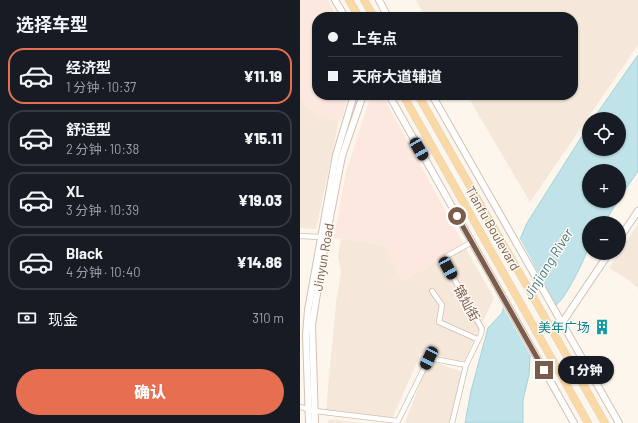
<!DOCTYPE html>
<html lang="zh">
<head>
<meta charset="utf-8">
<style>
  body { margin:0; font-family:Barlow,"Noto Sans SC",sans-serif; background:#242831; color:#f1f3f6; height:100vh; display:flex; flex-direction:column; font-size:15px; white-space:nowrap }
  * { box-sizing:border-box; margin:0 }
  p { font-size:13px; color:#9ea1a6 }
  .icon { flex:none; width:22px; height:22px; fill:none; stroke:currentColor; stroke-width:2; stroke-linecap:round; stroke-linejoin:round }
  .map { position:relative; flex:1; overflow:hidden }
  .panel { display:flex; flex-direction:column; background:#171b24; width:300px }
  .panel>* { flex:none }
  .hud { position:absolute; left:12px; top:12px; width:266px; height:88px; border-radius:16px; box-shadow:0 1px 3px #0004; display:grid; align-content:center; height:88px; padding:0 16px; background:#171b24 }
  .buttons { position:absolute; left:282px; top:112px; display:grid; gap:8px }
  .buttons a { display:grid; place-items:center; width:44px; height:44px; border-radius:50%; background:#171b24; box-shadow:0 1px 3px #0004; font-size:20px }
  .end { position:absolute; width:18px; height:18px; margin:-9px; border:5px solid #7a5c4d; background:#fff; box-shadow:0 0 0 2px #fff }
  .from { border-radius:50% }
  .bubble { position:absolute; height:28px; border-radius:14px; background:#171b24; box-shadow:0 1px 3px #0004; font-size:13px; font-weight:800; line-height:28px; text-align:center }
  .car { position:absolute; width:12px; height:24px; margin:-12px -6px; border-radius:5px; box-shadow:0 0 3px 1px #0007; background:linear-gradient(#222 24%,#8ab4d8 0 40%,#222 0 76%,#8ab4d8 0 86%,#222 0) }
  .hud b { display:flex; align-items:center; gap:14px; height:38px; font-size:15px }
  .hud b+b { border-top:1px solid #363941 }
  .hud i { width:10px; height:10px; background:#f1f3f6 }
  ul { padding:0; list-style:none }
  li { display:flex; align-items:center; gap:12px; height:56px; margin:0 8px 6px; padding:0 8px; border:2px solid #363941; border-radius:16px }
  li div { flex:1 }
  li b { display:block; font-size:15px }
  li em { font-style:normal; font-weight:800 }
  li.current { border-color:#e76f51 }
  li>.icon { width:36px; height:36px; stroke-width:1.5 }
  h2 { padding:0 16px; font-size:18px; line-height:48px }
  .pay { display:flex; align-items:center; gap:10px; height:44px; padding:0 16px; font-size:15px }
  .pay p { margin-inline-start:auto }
  .button { display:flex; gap:8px; margin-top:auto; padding:8px 16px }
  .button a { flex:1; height:46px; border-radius:24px; background:#e76f51; color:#fff; font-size:16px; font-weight:800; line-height:46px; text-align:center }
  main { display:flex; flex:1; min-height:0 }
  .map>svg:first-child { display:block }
  .residential { fill:#f5e8da }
  .commercial { fill:#fde8e0 }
  .water { fill:#bfe3e8; stroke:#a5d3da }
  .pier { fill:#fdf6ec }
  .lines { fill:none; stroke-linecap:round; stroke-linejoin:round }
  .street-casing { stroke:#d1beb0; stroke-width:6 }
  .secondary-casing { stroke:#d6c0b0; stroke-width:8 }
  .primary-casing { stroke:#dad1cd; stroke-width:8 }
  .street { stroke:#fff; stroke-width:4.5 }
  .secondary { stroke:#fff; stroke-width:6 }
  .primary { stroke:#fbd9a5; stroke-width:7 }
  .route { stroke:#7a5c4d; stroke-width:5 }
  .labels { text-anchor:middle; stroke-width:3; stroke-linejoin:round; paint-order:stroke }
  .street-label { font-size:13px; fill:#7a5c4d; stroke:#fffaf3 }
  .culture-label { font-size:13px; fill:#0d838f; stroke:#fffaf3; text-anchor:end }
  .water-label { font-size:14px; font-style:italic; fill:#437c86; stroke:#fffaf3 }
</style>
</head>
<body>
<main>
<section class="panel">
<h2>选择车型</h2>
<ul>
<li class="current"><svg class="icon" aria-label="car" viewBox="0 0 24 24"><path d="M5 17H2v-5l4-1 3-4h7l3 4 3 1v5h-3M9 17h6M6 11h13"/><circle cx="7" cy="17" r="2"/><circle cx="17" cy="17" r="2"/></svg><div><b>经济型</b><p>1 分钟 · 10:37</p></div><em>¥11.19</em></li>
<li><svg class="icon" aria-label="car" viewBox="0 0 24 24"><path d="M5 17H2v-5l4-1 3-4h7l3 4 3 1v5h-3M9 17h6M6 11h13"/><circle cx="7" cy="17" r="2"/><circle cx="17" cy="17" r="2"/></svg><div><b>舒适型</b><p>2 分钟 · 10:38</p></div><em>¥15.11</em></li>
<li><svg class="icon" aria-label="car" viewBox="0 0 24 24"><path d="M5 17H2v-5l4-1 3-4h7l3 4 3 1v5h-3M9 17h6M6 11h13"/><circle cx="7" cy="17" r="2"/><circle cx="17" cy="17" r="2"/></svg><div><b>XL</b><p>3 分钟 · 10:39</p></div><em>¥19.03</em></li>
<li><svg class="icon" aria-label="car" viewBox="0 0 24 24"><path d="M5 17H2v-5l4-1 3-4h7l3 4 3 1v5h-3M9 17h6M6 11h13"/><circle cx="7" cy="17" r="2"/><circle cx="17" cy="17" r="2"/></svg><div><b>Black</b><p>4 分钟 · 10:40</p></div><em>¥14.86</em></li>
</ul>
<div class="pay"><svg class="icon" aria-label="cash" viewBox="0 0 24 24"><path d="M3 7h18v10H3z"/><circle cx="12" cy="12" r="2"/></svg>现金<p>310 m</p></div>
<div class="button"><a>确认</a></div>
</section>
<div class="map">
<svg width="338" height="423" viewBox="0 0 338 423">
  <rect width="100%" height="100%" fill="#fdf6ec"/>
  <g class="residential">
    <path d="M116 0H338V45L230 202 167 95H273V17H125Z"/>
    <path d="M0 96 5 105 23 118 39 121 16 229 0 228Z"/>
    <path d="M338 224V289L330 281 309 268Z"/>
    <path d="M41 239 84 245 165 247 194 298 164 361 121 353 92 419 26 410 36 303 41 272 38 255Z"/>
    <path d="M129 360 162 372 149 423H105Z"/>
    <path d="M29 419 61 423H28Z"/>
  </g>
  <g class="commercial">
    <path d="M0 0H28L37 17H17V95H48L42 118 39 121 23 118 12 112 5 105 0 96Z"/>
    <path d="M70 98H84L165 247 102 282 84 245 34 238 46 172Z"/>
  </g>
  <path class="water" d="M338 55V171L319 199V171H289V201H318L304 223H289C289 231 291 241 288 248 285 259 265 299 257 304L243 329 230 357 229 375 223 400V423H165L171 391 188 328 202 313 213 277 218 244 227 223 289 125V149H319V119H293Z"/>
  <path class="pier" d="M219 237 257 308 245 330 232 358 202 305 211 276 214 255Z"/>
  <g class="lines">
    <defs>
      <g id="street">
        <path d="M0 236 22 237"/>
        <path d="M132 291 142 305 139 322 177 339"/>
        <path d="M0 407 15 411 98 421 129 358 166 365"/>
        <path d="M152 423 166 365 181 334 182 329 148 268 147 256 172 242"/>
      </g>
      <g id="secondary">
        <path d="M35 0 45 17"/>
        <path d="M79 0 88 17"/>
        <path d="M89 95 274 423"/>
        <path d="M132 95 319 423"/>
        <path d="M319 239 338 211"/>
        <path d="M262 323 309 253"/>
        <path d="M9 423 6 335 8 310 36 155 54 95"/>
        <path d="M15 423 12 325 26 238 42 156 63 95"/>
      </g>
      <g id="primary">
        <path d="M49 0 59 17"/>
        <path d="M64 0 74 17"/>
        <path d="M103 95 288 423"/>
        <path d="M118 95 305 423"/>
      </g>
    </defs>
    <use href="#street" class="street-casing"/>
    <use href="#secondary" class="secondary-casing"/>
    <use href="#primary" class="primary-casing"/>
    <use href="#street" class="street"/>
    <use href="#secondary" class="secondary"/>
    <use href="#primary" class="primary"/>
  </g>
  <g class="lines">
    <path class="route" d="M157 216 244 370"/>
  </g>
  <defs>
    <symbol id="building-bare" viewBox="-9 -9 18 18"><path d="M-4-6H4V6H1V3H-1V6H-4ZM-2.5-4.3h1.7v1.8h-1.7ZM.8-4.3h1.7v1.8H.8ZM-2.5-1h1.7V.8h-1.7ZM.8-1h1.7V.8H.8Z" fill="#0f9aa8" stroke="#fffaf3" stroke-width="2.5" paint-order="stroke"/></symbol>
  </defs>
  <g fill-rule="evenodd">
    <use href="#building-bare" x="291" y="316" width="22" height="22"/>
  </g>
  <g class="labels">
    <g class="street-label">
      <text transform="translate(193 228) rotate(60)" y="5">Tianfu Boulevard</text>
      <text transform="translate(23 257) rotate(-80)" y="5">Jinyun Road</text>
      <text transform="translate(167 303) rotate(61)" y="5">锦灿街</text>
    </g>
    <g class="culture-label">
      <text x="290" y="332">美年广场</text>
    </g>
    <g class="water-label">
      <text transform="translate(248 264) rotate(-58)" y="5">Jinjiang River</text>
    </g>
  </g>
</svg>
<div class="buttons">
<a><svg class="icon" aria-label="locate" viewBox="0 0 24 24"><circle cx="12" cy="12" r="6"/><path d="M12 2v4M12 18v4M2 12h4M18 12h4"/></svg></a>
<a>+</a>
<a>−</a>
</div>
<i class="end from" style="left:157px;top:216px"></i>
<i class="end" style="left:244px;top:370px"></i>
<div class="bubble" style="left:258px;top:356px;width:56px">1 分钟</div>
<i class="car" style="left:119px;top:149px;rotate:150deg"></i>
<i class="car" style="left:148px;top:268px;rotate:151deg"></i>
<i class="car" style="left:129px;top:358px;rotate:206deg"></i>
<div class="hud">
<b><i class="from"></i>上车点</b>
<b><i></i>天府大道辅道</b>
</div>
</div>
</main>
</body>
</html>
